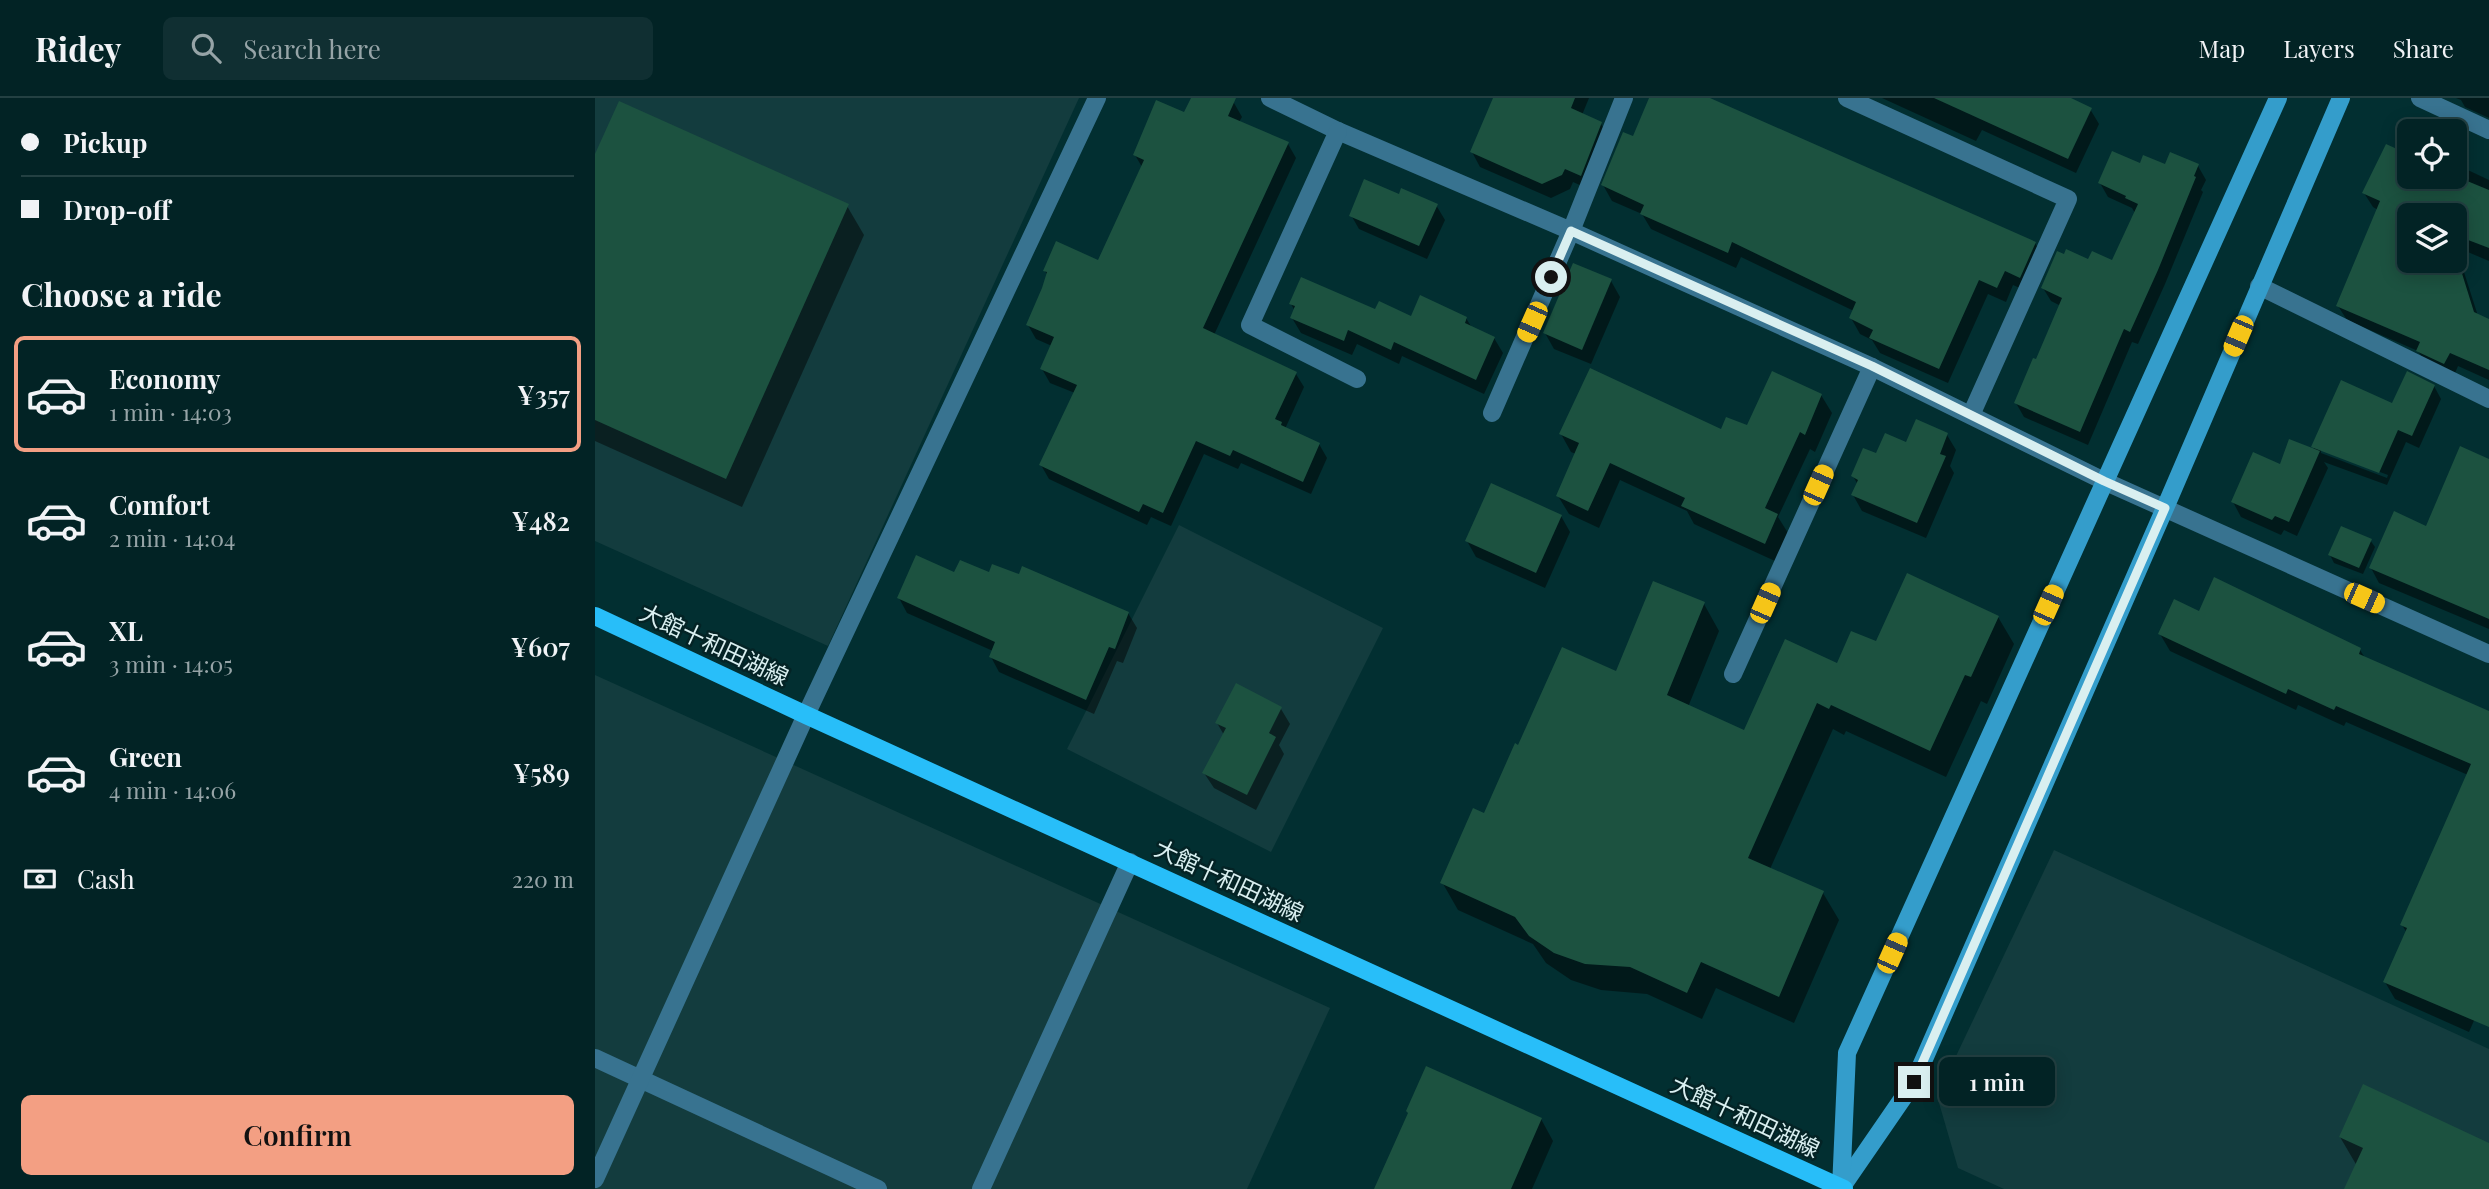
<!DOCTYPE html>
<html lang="en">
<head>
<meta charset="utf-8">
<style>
  body { margin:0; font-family:"Playfair Display","Noto Sans JP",serif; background:#102f32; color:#f1f3f6; height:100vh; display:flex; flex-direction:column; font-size:26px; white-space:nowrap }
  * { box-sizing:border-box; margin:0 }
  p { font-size:23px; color:#96a4a7 }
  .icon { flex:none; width:38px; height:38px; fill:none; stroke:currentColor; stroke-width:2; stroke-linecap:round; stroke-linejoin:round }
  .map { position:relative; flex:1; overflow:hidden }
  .details { display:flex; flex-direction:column; background:#022325; width:595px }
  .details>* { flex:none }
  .hud { display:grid; align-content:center; height:154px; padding:0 21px; background:#022325 }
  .controls { position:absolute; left:1802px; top:21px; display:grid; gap:14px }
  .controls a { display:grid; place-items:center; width:70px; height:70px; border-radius:10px; background:#022325; box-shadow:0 4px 18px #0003,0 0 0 2px #234042; font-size:35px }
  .end { position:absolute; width:32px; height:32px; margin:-16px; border:9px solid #d9eff0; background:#111; box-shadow:0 0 0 4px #111 }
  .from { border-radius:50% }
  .bubble { position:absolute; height:49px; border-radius:10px; background:#022325; box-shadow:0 4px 18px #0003,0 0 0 2px #234042; font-size:23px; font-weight:600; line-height:49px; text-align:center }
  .car { position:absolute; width:21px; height:42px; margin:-21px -10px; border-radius:9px; box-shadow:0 0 5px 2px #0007; background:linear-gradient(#f5c518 24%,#345 0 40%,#f5c518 0 76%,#345 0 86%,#f5c518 0) }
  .hud b { display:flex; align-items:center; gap:24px; height:66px; font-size:26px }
  .hud b+b { border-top:2px solid #234042 }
  .hud i { width:18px; height:18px; background:#f1f3f6 }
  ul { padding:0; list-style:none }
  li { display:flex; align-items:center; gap:21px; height:116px; margin:0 14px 10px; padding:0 7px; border:4px solid transparent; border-radius:10px }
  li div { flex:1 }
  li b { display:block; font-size:26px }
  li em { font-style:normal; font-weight:600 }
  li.on { border-color:#f39f83 }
  li>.icon { width:63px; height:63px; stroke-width:1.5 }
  h2 { padding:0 21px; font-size:32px; line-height:84px }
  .pay { display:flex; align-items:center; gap:18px; height:77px; padding:0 21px; font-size:26px }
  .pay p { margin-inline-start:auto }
  .action { display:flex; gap:14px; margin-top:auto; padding:14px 21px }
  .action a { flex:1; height:80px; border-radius:10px; background:#f39f83; color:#111; font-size:28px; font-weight:600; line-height:80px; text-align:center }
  header { display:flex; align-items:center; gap:42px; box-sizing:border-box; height:98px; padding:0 35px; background:#022325; border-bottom:2px solid #234042 }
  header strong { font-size:33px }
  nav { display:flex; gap:38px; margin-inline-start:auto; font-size:24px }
  .search { width:490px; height:63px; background:#102f32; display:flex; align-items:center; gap:18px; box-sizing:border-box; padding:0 24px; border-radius:10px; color:#96a4a7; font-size:26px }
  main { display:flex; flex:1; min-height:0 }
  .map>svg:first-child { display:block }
  .built { fill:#133c3e }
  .shadow { fill:#0007; fill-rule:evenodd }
  .building { fill:#1c5240 }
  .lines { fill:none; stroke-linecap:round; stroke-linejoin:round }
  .lane { stroke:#387390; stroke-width:18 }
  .street { stroke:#387390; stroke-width:18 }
  .secondary { stroke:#349dcb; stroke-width:18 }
  .primary { stroke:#28bef9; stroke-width:18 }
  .route { stroke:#d9eff0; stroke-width:9 }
  .labels { text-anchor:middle; stroke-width:5; stroke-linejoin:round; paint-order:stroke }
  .street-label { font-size:23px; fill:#d9eff0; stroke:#042325 }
</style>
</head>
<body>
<header>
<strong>Ridey</strong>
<div class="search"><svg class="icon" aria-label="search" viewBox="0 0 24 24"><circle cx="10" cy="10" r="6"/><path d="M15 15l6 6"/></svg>Search here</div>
<nav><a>Map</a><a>Layers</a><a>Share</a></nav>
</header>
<main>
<section class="details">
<div class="hud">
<b><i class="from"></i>Pickup</b>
<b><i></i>Drop-off</b>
</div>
<h2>Choose a ride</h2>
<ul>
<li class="on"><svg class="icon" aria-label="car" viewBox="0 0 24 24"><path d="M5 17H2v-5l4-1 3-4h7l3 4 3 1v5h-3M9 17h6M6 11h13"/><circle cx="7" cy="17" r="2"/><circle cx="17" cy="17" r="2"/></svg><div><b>Economy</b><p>1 min · 14:03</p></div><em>¥357</em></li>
<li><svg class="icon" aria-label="car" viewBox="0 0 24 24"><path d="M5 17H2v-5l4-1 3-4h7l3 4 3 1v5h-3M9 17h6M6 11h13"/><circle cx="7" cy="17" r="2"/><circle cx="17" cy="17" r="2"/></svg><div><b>Comfort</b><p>2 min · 14:04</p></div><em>¥482</em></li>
<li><svg class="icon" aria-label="car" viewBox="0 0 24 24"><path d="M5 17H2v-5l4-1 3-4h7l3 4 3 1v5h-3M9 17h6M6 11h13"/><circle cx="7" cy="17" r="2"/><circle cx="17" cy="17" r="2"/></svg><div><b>XL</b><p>3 min · 14:05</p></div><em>¥607</em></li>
<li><svg class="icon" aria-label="car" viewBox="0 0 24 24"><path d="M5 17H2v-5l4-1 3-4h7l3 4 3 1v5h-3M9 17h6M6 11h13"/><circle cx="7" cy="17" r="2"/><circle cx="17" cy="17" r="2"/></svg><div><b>Green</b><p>4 min · 14:06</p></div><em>¥589</em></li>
</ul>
<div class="pay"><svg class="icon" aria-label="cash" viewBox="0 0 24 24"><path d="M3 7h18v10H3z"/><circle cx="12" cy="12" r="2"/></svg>Cash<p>220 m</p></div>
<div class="action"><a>Confirm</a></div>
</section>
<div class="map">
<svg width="1894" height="1091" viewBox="0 0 1894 1091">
  <rect width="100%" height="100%" fill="#022f31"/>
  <g class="built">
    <path d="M0 0H484L233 548 0 443Z"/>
    <path d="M584 427 788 530 676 754 472 651Z"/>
    <path d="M0 577 735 910 652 1091H0Z"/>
    <path d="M1459 752 1894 951V1091H1409L1363 1070 1342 998Z"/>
  </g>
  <g class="shadow">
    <path d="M598 0H628L639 5 647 19 644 24 693 46 701 60 619 237 701 276 709 289 690 331 724 346 732 360 716 396 646 365 643 371 609 356 576 428 556 419 552 427 454 381 446 367 480 295 455 285 447 271 457 248 441 241 433 227 453 178 450 173 504 164 547 69 540 57 590 16Z"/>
    <path d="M907 0H994L987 17 1006 26 1014 40 994 91 978 84 975 91 956 100 885 69 877 54Z"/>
    <path d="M1056 0H1111L1440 145 1449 161 1434 194 1418 187 1411 204 1393 196 1353 285 1285 255 1277 242 1265 236 1256 220 1259 213 1146 159 1141 170 1056 131 1047 116 1017 103 1008 87 1039 40Z"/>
    <path d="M1287 0H1471L1495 11 1504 26 1481 75 1387 32 1381 43Z"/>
    <path d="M1861 0H1894V20L1870 9 1866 2Z"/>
    <path d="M0 60 252 108 269 137 147 409 0 343Z"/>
    <path d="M1860 66 1894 82V163L1861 149 1883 218 1894 223V282L1863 268 1858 280 1832 267 1823 253 1752 222 1743 208 1783 112 1778 109 1769 95 1815 79H1860ZM1815 117H1860V163H1815Z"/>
    <path d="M1546 67 1603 68 1611 82 1606 92 1608 94 1570 186 1543 246 1537 244 1493 347 1429 319 1421 305 1442 264 1466 208 1456 203 1448 190 1494 164H1517L1540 115 1537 110 1513 99 1505 85Z"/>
    <path d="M805 98 841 107 850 122 832 161 764 131 756 117Z"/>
    <path d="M1016 183 1025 199 996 266 959 251 950 235Z"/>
    <path d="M696 206 781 214 816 220H871L877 230 899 240 908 255 889 296 807 258 804 266 762 246 757 257 706 235 697 220 700 213Z"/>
    <path d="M1839 288 1846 301 1824 350 1811 344 1792 387 1729 364 1733 370 1702 438 1689 432 1686 437 1646 419 1638 404 1686 368 1720 353 1718 349ZM1726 352 1793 377 1792 380 1726 355Z"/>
    <path d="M1226 297 1237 315 1220 354 1215 351 1183 419 1193 435 1180 463 1099 426 1092 413 1025 382 1004 430 974 416 963 398 981 356 976 354 966 336 1126 333 1153 330Z"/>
    <path d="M1352 337 1361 352 1355 368 1359 375 1331 440 1267 413 1258 397 1263 387 1258 378 1282 358 1311 347Z"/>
    <path d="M1894 362V531L1784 485 1776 470 1832 430Z"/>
    <path d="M966 418 975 434 950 490 881 459 872 443Z"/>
    <path d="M1775 442 1780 449 1768 476 1739 465 1735 457Z"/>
    <path d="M360 476 425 478 533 515 542 530 528 565 522 563 499 616 404 574 396 559 398 553 312 515 304 500Z"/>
    <path d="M1109 506 1124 533 1093 609 1150 634 1243 567 1282 546 1403 519 1419 546 1392 606 1386 603 1351 679 1251 633 1249 637 1238 631 1175 771 1228 795 1244 822 1199 925 1121 890 1107 921 1052 896 1006 892 976 882 951 865 938 846 863 812 847 784 889 717 924 649 1022 576Z"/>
    <path d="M1605 515 1765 552 1770 560 1894 615V848L1891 895 1874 934 1800 901 1790 884 1812 835 1807 827 1873 677 1751 624 1749 628 1703 607 1701 612 1575 553 1565 536Z"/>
    <path d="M686 611 695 626 684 647 689 656 661 712 619 690 609 675 629 637 622 625Z"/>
    <path d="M814 1016 946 1021 958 1043 937 1091H781Z"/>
    <path d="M1745 1039 1894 1046V1091H1751L1762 1068Z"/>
  </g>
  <g class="building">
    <path d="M596 0H641L633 18 694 44 608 230 702 274 680 321 687 324 686 327 725 345 708 384 638 352 635 358 601 343 568 415 548 406 544 414 444 367 482 287 445 271 459 239 431 227 447 190 452 174 448 173 461 143 503 162 549 62 538 57 561 2 589 14Z"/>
    <path d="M898 0H980L976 10 1007 24 986 78 970 71 967 77 947 86 875 54Z"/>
    <path d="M1054 0H1115L1441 144 1425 180 1410 173 1402 190 1384 182 1344 271 1274 240 1278 232 1254 220 1261 204 1137 144 1133 155 1045 116 1049 107 1006 87 1028 34 1038 38Z"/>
    <path d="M1339 0H1476L1497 10 1473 61Z"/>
    <path d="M24 3 254 106 131 381 0 322V56Z"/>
    <path d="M1791 46 1815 57V79L1860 78 1894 92V150L1860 137V117H1815V163H1860V153L1879 214 1894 221V272L1855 255 1849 266 1821 253 1825 244 1741 208 1785 103 1767 95Z"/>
    <path d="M1517 53 1545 65 1548 57 1570 66 1575 54 1604 66 1599 78 1601 79 1563 172 1535 234 1529 231 1485 334 1419 305 1438 260 1441 261 1467 200 1446 190 1462 153 1469 156 1471 151 1493 161 1497 153 1517 162 1543 106 1530 100 1531 98 1503 85Z"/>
    <path d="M769 81 804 96 806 90 843 106 824 148 754 118Z"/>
    <path d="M978 165 1017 181 987 252 948 235Z"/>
    <path d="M706 179 780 211 784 203 816 218 825 197 872 219 870 225 900 239 881 282 799 244 796 252 753 232 749 243 695 220 700 208 694 206Z"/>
    <path d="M995 270 1126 331 1131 319 1152 327 1177 273 1227 296 1210 337 1205 334 1170 410 1183 416 1170 446 1086 408 1090 400 1015 365 993 413 961 398 984 345 964 336Z"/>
    <path d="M1812 273 1840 287 1817 338 1803 332 1784 375 1716 349 1746 282 1797 305Z"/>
    <path d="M1321 321 1353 335 1345 356 1351 358 1322 425 1256 397 1263 382 1256 378 1268 350 1281 355 1290 335 1311 344Z"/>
    <path d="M1694 341 1725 353 1694 424 1680 418 1677 422 1636 404 1658 354 1685 366Z"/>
    <path d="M1865 348 1894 361V521L1774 470 1799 413 1831 428Z"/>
    <path d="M896 385 967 417 941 475 870 443Z"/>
    <path d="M1746 428 1777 441 1764 470 1733 457Z"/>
    <path d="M321 457 359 474 365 462 394 474 397 466 424 476 427 468 534 514 520 551 514 549 491 602 394 559 400 544 302 500Z"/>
    <path d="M1312 475 1404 518 1376 579 1370 577 1335 653 1236 607 1234 611 1222 605 1153 760 1229 793 1184 899 1106 864 1092 895 1035 869 990 866 959 855 934 838 920 819 845 785 878 710 889 715 920 645 923 647 967 549 1021 573 1058 483 1110 504 1072 597 1149 632 1190 541 1242 565 1256 533 1281 543Z"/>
    <path d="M1619 479 1766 550 1764 556 1894 613V929L1788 884 1812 830 1805 827 1876 666 1741 608 1739 612 1693 591 1691 596 1563 536 1579 501 1604 513Z"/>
    <path d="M641 585 687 609 674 635 681 639 652 697 607 675 631 630 620 625Z"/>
    <path d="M831 968 947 1020 916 1091H779L813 1015 811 1013Z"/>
    <path d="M1768 986 1894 1045V1091H1749L1768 1050 1744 1039Z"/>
  </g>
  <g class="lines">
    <g class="lane">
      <path d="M0 960 283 1091"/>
      <path d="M0 1081 211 617"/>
      <path d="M386 1091 535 764"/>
    </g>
    <g class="street">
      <path d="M675 0 743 33 976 133 1277 269 1509 383 1894 556"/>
      <path d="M1252 0 1473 101 1376 317"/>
      <path d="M1825 0 1894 32"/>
      <path d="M743 33 655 227 762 281"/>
      <path d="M1664 188 1894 301"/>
      <path d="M897 315 976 133 1029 0"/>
      <path d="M1138 576 1277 269"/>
      <path d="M211 617 502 0"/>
    </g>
    <g class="secondary">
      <path d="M1246 1090 1319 984 1570 410 1746 0"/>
      <path d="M1246 1090 1252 955 1683 0"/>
    </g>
    <path class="primary" d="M0 518 211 617 1249 1091"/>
  </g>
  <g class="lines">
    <path class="route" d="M956 179 976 133 1277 268 1509 383 1570 410 1319 984"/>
  </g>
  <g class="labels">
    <g class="street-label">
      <text transform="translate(119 547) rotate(25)" y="8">大館十和田湖線</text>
      <text transform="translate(634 783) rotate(25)" y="8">大館十和田湖線</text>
      <text transform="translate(1150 1019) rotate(25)" y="8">大館十和田湖線</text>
    </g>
  </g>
</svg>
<div class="controls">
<a><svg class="icon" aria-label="locate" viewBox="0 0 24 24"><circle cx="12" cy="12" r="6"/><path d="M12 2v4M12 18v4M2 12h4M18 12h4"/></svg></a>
<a><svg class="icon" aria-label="layers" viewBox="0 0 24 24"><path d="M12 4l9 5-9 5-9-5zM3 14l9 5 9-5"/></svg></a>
</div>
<i class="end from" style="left:956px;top:179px"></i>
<i class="end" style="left:1319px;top:984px"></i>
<div class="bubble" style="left:1344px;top:959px;width:116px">1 min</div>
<i class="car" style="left:937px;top:224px;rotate:204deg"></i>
<i class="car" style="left:1643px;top:238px;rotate:203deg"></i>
<i class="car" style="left:1223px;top:387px;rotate:24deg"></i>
<i class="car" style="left:1769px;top:500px;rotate:114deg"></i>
<i class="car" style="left:1170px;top:505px;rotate:24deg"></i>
<i class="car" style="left:1453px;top:507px;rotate:24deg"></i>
<i class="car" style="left:1297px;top:855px;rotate:24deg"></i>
</div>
</main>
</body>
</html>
